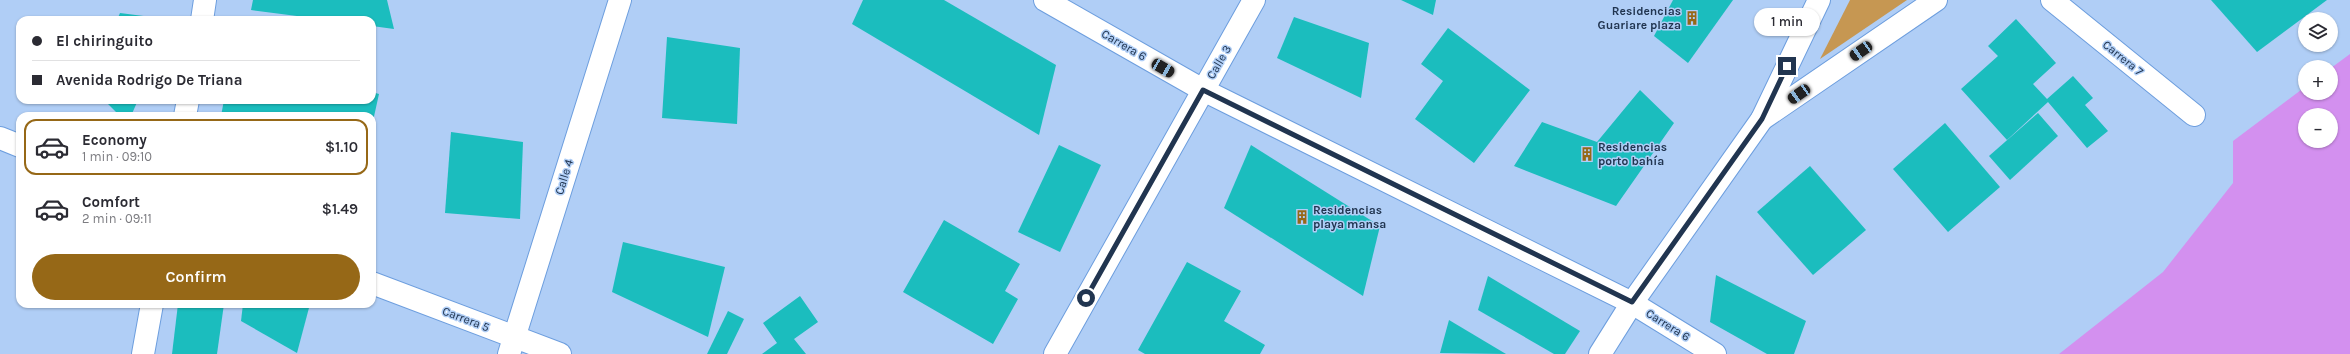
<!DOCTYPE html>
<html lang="en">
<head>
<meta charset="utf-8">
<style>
  body { margin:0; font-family:Karla,sans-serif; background:#f7f7f7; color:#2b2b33; height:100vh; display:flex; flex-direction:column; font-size:15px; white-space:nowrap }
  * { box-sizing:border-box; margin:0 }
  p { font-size:13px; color:#7c7c81 }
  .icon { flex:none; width:22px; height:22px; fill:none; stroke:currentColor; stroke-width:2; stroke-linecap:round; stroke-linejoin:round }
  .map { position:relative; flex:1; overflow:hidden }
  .sheet { position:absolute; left:16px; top:112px; width:360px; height:196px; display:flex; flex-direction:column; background:#fff; border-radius:12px; box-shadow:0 1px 3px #0004 }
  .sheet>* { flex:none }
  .banner { position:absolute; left:16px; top:16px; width:360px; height:88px; border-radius:12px; box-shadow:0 1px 3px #0004; display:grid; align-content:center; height:88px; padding:0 16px; background:#fff }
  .tools { position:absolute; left:2298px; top:12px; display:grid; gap:8px }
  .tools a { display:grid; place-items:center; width:40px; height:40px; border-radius:50%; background:#fff; box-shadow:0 1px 3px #0004; font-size:20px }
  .end { position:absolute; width:18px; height:18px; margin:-9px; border:5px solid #213550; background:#fff; box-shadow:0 0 0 2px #fff }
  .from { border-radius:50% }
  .bubble { position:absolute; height:28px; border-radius:14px; background:#fff; box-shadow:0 1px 3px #0004; font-size:13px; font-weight:600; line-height:28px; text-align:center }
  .car { position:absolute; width:12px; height:24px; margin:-12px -6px; border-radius:5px; box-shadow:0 0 3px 1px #0007; background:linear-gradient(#222 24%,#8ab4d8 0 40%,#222 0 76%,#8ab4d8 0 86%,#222 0) }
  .banner b { display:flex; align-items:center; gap:14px; height:38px; font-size:15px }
  .banner b+b { border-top:1px solid #e1e1e2 }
  .banner i { width:10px; height:10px; background:#2b2b33 }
  ul { padding:7px 0 0; list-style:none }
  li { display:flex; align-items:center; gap:12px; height:56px; margin:0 8px 6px; padding:0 8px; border:2px solid transparent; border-radius:12px }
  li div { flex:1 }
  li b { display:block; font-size:15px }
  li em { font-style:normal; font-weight:600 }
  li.active { border-color:#966817 }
  li>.icon { width:36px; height:36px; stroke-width:1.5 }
  .button { display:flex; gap:8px; margin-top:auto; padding:8px 16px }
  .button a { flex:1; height:46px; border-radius:24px; background:#966817; color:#fff; font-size:16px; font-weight:600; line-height:46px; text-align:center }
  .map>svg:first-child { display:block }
  .green { fill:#c69752 }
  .water { fill:#d390ef; fill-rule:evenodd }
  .building { fill:#1bbdbe }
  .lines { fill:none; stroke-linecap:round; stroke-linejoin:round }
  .street-casing { stroke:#6d9ede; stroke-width:24 }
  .street { stroke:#fff; stroke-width:22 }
  .route { stroke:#213550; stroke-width:5 }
  .labels { text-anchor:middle; stroke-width:3; stroke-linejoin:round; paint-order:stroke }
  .poi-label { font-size:12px; font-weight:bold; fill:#213550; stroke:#b0cef6; text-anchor:start }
  .street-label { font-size:12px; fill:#213550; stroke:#b0cef6 }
</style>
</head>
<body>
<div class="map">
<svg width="2350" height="354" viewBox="0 0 2350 354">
  <rect width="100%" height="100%" fill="#b0cef6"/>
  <path class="green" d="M1850 0H1907L1820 59Z"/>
  <path class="water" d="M2350 54V354H2059L2163 272 2233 183V141L2305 87V93H2331V68ZM2305 115H2331V141H2305Z"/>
  <g class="building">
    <path d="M253 0H387L394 29 372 26V20H328L251 10Z"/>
    <path d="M863 0H944L1056 65 1039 135 852 24Z"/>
    <path d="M1401 0H1436L1433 15Z"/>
    <path d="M1673 0H1733L1688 63 1654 36Z"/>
    <path d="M2211 0H2327L2257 52Z"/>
    <path d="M120 13 167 19V20H117Z"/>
    <path d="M1294 17 1369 43 1361 98 1277 58Z"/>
    <path d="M2016 19 2056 63 2033 84 2047 99 2073 76 2093 98 2085 105 2108 131 2087 148 2048 102 2007 140 1961 89 1998 56 1988 46Z"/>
    <path d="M1448 28 1530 90 1474 163 1415 119 1443 81 1421 64Z"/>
    <path d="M667 37 740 48 737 124 662 118Z"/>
    <path d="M1640 90 1674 123 1616 206 1514 166 1542 122 1597 142Z"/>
    <path d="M372 92 379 94 373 121 372 116H221L224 100H372Z"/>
    <path d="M104 100H138L131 116H120Z"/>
    <path d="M2038 113 2058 136 2010 180 1989 156Z"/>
    <path d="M1945 123 2000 187 1948 232 1893 169Z"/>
    <path d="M451 132 523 142 520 219 445 213Z"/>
    <path d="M1059 145 1101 165 1060 252 1018 232Z"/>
    <path d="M1251 145 1380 226 1363 296 1224 208Z"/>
    <path d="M1810 166 1866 230 1813 275 1757 212Z"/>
    <path d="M944 220 1020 264 1005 291 1018 299 993 344 903 292Z"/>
    <path d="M623 242 725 267 708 337 612 292Z"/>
    <path d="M1187 262 1241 291 1224 321 1265 345 1260 354H1145L1138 350Z"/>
    <path d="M1716 275 1806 321 1794 354H1767L1710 322Z"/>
    <path d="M1488 276 1580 331 1565 354H1554L1478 310Z"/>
    <path d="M800 296 818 322 794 339 806 354H762L777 343 763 323Z"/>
    <path d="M178 304H224L217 354H172Z"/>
    <path d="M243 304H310L297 353 241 321Z"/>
    <path d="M728 311 744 319 727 354H707Z"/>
    <path d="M1449 320 1506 354 1440 353Z"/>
  </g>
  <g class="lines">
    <defs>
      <g id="street">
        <path d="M1045 0 1203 90 1632 303 1715 354"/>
        <path d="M2052 0 2194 115"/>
        <path d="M202 20 205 0"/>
        <path d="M185 116 188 100"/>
        <path d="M1762 119 1936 0"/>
        <path d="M0 138 20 146"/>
        <path d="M372 283 560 354"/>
        <path d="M143 354 152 304"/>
        <path d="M509 354 620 0"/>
        <path d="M1055 354 1254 0"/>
        <path d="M1600 354 1632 303 1762 119 1819 0"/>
      </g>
    </defs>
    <use href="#street" class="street-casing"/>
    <use href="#street" class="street"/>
  </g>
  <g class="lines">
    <path class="route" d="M1086 298 1203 90 1632 302 1762 119 1787 66"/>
  </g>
  <defs>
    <symbol id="building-bare" viewBox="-9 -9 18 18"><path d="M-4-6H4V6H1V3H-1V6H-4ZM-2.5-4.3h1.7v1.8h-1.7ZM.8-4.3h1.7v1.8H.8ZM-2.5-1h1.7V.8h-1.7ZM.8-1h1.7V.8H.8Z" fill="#966817" stroke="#b0cef6" stroke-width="2.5" paint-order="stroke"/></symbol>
  </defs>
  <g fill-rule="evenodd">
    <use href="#building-bare" x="1682" y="8" width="20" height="20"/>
    <use href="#building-bare" x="1577" y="144" width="20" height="20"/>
    <use href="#building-bare" x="1292" y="207" width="20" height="20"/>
  </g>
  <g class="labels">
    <g class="poi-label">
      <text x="1681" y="15" text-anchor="end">Residencias<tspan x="1681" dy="14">Guariare plaza</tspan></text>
      <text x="1598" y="151">Residencias<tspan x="1598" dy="14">porto bahía</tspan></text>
      <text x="1313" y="214">Residencias<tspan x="1313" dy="14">playa mansa</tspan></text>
    </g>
    <g class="street-label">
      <text transform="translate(1124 45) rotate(30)" y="4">Carrera 6</text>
      <text transform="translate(2123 58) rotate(39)" y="4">Carrera 7</text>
      <text transform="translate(1219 62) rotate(-60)" y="4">Calle 3</text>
      <text transform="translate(564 177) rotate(-73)" y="4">Calle 4</text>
      <text transform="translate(466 319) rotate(21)" y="4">Carrera 5</text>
      <text transform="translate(1668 325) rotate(32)" y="4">Carrera 6</text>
    </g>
  </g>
</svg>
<div class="tools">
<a><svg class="icon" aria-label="layers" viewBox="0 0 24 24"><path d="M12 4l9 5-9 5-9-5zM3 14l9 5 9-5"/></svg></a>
<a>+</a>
<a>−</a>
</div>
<i class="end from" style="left:1086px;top:298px"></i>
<i class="end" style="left:1787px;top:66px"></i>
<div class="bubble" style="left:1754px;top:8px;width:66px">1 min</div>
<i class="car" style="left:1861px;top:51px;rotate:236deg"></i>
<i class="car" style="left:1163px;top:68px;rotate:120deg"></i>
<i class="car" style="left:1799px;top:94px;rotate:236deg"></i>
<div class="banner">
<b><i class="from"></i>El chiringuito</b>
<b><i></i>Avenida Rodrigo De Triana</b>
</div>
<section class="sheet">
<ul>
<li class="active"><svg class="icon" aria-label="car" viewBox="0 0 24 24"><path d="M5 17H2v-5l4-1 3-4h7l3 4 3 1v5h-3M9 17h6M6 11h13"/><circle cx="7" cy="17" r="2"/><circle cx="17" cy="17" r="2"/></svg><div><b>Economy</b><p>1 min · 09:10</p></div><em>$1.10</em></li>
<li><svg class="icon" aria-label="car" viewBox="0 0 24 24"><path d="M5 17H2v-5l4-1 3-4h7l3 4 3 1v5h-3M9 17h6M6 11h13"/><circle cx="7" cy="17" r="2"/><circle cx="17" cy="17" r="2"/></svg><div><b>Comfort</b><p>2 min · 09:11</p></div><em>$1.49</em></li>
</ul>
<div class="button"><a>Confirm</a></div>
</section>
</div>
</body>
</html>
